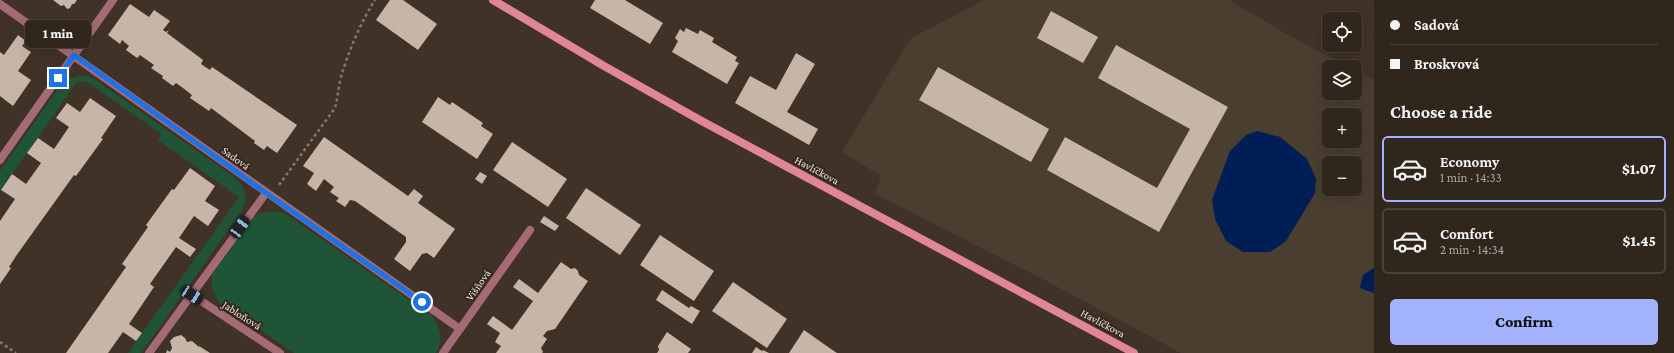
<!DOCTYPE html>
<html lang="en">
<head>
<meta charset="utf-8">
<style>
  body { margin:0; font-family:"Crimson Pro",serif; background:#382e25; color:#f1f3f6; height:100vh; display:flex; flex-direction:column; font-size:15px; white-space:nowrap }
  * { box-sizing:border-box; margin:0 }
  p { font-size:13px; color:#a8a5a3 }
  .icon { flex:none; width:22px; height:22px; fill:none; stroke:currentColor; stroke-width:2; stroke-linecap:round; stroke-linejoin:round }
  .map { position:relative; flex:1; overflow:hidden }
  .drawer { display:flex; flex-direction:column; background:#30261c; width:300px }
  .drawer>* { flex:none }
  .top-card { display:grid; align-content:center; height:88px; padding:0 16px; background:#30261c }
  .controls { position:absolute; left:1322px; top:12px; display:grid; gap:8px }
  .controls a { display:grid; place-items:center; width:40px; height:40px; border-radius:6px; background:#30261c; box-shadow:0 4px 16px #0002,0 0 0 1px #4b433b; font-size:20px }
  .end { position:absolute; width:18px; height:18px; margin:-9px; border:5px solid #1a73e8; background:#fff; box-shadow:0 0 0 2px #fff }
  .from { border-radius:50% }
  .bubble { position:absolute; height:28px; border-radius:6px; background:#30261c; box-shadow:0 4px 16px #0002,0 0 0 1px #4b433b; font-size:13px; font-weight:800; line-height:28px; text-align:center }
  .car { position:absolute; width:12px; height:24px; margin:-12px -6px; border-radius:5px; box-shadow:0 0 3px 1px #0007; background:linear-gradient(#222 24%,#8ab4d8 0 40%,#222 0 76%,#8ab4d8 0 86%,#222 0) }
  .top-card b { display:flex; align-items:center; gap:14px; height:38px; font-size:15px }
  .top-card b+b { border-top:1px solid #4b433b }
  .top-card i { width:10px; height:10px; background:#f1f3f6 }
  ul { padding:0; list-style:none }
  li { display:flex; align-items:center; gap:12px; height:66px; margin:0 8px 6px; padding:0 8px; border:2px solid #4b433b; border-radius:6px }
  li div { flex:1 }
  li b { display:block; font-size:15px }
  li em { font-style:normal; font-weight:800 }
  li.current { border-color:#a3b2fd }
  li>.icon { width:36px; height:36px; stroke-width:1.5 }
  h2 { padding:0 16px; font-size:18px; line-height:48px }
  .button { display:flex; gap:8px; margin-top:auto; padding:8px 16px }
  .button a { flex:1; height:46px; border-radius:6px; background:#a3b2fd; color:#111; font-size:16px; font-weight:800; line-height:46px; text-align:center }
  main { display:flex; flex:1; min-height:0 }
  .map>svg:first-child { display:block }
  .industrial { fill:#493e2f; fill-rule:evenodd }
  .green { fill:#205437 }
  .water { fill:#001e56 }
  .building { fill:#c7b6a7 }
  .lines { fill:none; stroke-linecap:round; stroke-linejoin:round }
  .path { stroke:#84786e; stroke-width:2.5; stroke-dasharray:3 3; stroke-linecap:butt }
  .street { stroke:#a46a75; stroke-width:8 }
  .secondary { stroke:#e18698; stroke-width:8 }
  .route { stroke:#1a73e8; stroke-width:5 }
  .labels { text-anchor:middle; stroke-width:4; stroke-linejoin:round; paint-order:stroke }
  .street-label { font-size:11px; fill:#efe6df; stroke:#35281c }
</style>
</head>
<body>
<main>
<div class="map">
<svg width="1374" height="353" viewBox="0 0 1374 353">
  <rect width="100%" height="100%" fill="#403226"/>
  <path class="industrial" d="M984 0H1229L1283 32 1349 67H1329V93H1355V70L1374 80V353H1181L1052 284 875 194 881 176 842 152 910 39ZM1329 115H1355V141H1329ZM1329 163H1355V189H1329Z"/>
  <g class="green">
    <path d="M78 76H87L96 80 238 180C247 191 248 199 241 212L141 353H128L239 197 158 140 161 134 87 82H77L0 191V171L60 86 69 79Z"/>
    <path d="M275 211 286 214 432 316C440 327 444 341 436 353H294L219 302C212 292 211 286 212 274L251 219 260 213Z"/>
  </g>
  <g class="water">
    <path d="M1257 131 1280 137 1307 159 1316 179 1315 193 1286 241 1270 252H1243L1226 241 1215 219 1212 200 1230 151 1246 135Z"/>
    <path d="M1374 268V293L1360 288 1363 275Z"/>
  </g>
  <g class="building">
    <path d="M53 0H77L74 4H72L70 8 67 9 64 5 61 6Z"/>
    <path d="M390 0H403L437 24 418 50 376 20Z"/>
    <path d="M595 0H625L663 23 650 44 590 8Z"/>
    <path d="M130 4 149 17 154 10 170 21 163 30 166 32 169 30 167 33 203 60 201 64 210 70 212 67 297 125 277 153 267 146 264 150 254 143 255 141 211 108 209 111 190 98 192 95 183 88 176 83 173 86 162 78 163 76 151 68 154 65 140 55 137 58 126 50 129 46 122 40 120 44 108 35Z"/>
    <path d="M1051 11 1098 37 1083 63 1037 38Z"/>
    <path d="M686 28 698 34 700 30 714 38 712 42 737 57 735 61 739 63 727 84 672 52 678 41 675 38 680 29 684 32Z"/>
    <path d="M18 35 26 41 22 46 31 52 18 71 31 80 13 106 0 96V52L4 55Z"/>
    <path d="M1116 45 1228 107 1159 232 1047 170 1065 137 1157 188 1190 129 1098 78Z"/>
    <path d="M796 53 815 64 787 112 818 129 809 145 735 103 750 76 776 90Z"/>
    <path d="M938 67 1049 129 1031 162 919 100Z"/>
    <path d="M438 97 450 105 452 102 483 123 481 126 493 134 477 159 422 122Z"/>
    <path d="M90 98 116 116 101 138 103 139 76 176 74 175 16 256 9 267 11 268 0 284V221L15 199 1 190 12 174 26 184 41 163 27 153 38 138 54 149 69 127 56 118 67 103 80 112Z"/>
    <path d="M324 137 408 196 414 189 423 196 418 203 455 229 434 258 427 253 422 254 410 271 394 259 406 242V237L355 201 350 200 345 207 336 201 339 198 330 192 334 187 324 179 316 191 307 184 314 173 303 166Z"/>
    <path d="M512 142 567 179 548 207 493 170Z"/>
    <path d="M190 168 215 186 205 201 219 210 208 226 194 216 179 238 196 249 190 257 176 247 150 284 154 287 129 324 142 333 136 341 123 332 108 353H66L126 267 122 264 148 227 146 225 172 189 174 190Z"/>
    <path d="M480 172 487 176 482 184 475 179Z"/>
    <path d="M586 188 641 225 620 255 566 218Z"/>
    <path d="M544 216 559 226 555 231 540 222Z"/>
    <path d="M660 235 714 271 694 301 640 265Z"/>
    <path d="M561 262 571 269 575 268 578 271 579 275 588 281 555 329 547 331 543 336 547 339 541 348 543 352 542 353H496L501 346 495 342 500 333 487 324 493 316 512 330 533 301 513 287 519 279 538 293Z"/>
    <path d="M733 282 787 319 767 348 712 311Z"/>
    <path d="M662 290 689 308 691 306 700 311 692 324 656 300Z"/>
    <path d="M804 330 831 349 837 353H789Z"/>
    <path d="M667 332 691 349 688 353H657L659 350 658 346Z"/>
    <path d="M181 335 185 338 187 342 192 341 199 347V346L210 353H166L167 350 170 352 172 348 170 341 174 337Z"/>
    <path d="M756 347 762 351 763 350 769 353H752Z"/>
  </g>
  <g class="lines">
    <g class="path">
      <path d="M279 185 335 108C338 98 338 88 341 77 348 52 361 22 375 0"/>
      <path d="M0 342 16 353"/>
    </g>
    <g class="street">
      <path d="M0 4 460 329"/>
      <path d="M0 160 113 0"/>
      <path d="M192 295 280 353"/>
      <path d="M149 353 266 193"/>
      <path d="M443 353 530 230"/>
    </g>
    <path class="secondary" d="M493 0 604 66 698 119 1134 353"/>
  </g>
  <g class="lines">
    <path class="route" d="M58 78 74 55 266 193 422 302"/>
  </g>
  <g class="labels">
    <g class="street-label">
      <text transform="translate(236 158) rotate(36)" y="4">Sadová</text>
      <text transform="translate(817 170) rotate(28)" y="4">Havlíčkova</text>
      <text transform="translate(478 285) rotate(-55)" y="4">Višňová</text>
      <text transform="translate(242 315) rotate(33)" y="4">Jabloňová</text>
      <text transform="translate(1103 323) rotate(28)" y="4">Havlíčkova</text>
    </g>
  </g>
</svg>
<div class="controls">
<a><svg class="icon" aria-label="locate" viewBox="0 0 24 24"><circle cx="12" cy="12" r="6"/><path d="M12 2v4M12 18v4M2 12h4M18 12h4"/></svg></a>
<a><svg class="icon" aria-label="layers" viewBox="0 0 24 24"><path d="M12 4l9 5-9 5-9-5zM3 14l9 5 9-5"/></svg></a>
<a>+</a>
<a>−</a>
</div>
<i class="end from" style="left:422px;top:302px"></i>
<i class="end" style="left:58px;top:78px"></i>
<div class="bubble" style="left:25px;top:20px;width:66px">1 min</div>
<i class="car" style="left:240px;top:227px;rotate:36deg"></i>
<i class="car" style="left:192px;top:295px;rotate:123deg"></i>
</div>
<section class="drawer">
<div class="top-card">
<b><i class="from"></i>Sadová</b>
<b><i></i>Broskvová</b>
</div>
<h2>Choose a ride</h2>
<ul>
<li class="current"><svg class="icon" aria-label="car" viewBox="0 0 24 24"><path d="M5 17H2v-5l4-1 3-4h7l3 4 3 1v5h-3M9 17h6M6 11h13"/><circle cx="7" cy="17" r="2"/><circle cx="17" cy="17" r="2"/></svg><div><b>Economy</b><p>1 min · 14:33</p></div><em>$1.07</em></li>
<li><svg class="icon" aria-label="car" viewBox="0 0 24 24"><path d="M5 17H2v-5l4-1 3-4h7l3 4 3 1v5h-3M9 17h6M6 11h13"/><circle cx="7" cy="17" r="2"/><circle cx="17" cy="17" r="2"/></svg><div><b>Comfort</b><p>2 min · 14:34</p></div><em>$1.45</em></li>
</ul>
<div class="button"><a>Confirm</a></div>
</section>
</main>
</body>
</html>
